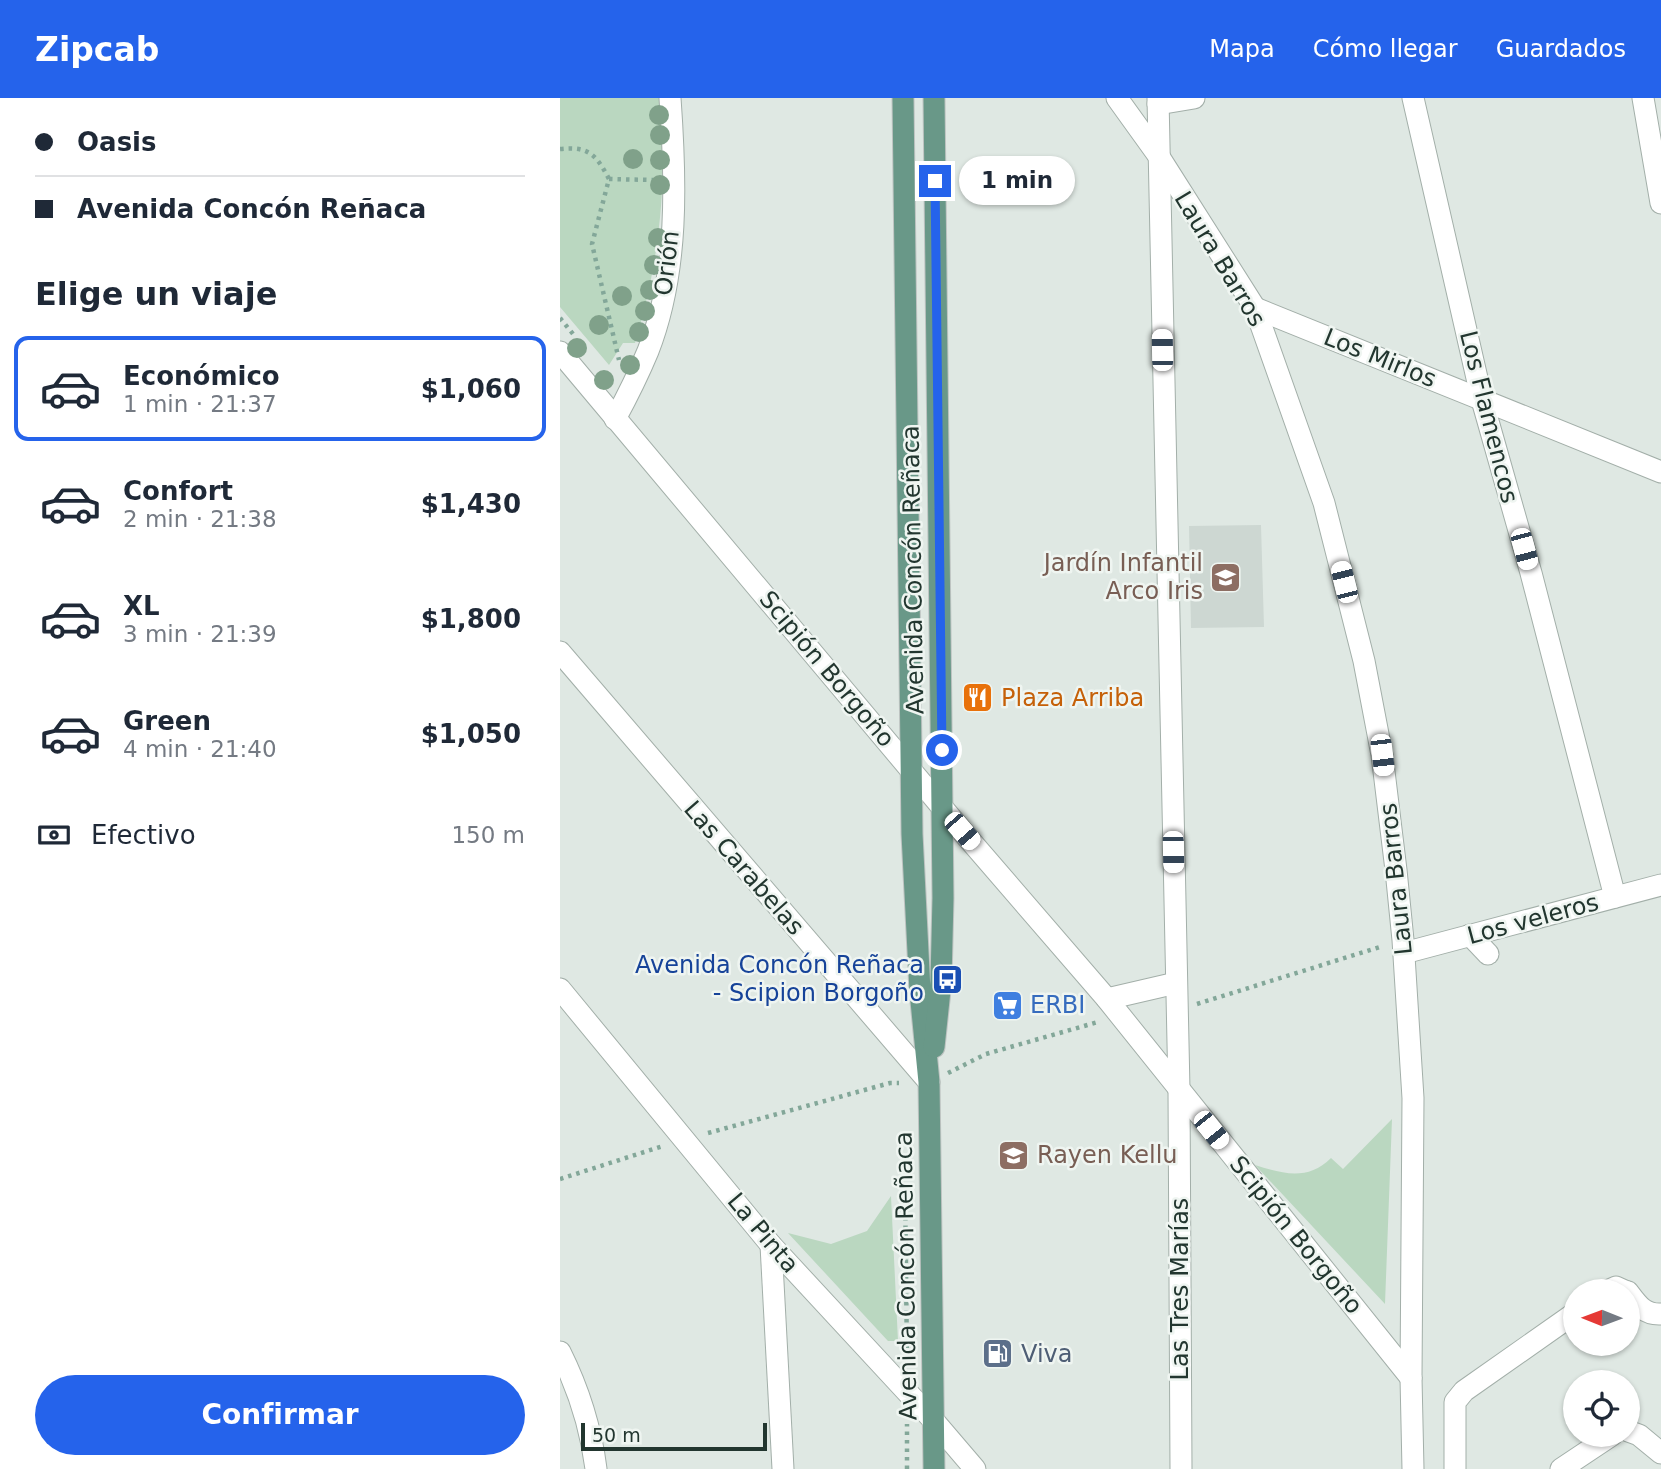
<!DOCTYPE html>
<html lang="es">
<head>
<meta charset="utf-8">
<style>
  body { margin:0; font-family:"DejaVu Sans",sans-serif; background:#f2f2f3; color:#1f2937; height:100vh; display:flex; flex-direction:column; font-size:26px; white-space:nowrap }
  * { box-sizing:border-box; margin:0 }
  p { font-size:23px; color:#747a83 }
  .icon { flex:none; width:38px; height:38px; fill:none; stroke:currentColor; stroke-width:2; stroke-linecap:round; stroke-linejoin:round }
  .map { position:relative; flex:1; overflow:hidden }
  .sheet { display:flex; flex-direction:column; background:#fff; width:560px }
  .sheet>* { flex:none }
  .hud { display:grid; align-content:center; height:154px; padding:0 35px; background:#fff }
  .needle { width:46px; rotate:271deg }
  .controls { position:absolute; left:1003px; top:1181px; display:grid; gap:14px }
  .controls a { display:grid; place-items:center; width:77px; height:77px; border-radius:50%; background:#fff; box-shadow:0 2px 5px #0004; font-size:35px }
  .scale { position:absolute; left:21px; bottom:18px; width:186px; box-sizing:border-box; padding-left:7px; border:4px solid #22362f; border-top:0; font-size:19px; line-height:24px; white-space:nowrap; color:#22362f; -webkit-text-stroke:5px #eff5f1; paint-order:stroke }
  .end { position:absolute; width:32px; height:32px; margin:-16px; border:9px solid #2563eb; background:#fff; box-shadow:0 0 0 4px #fff }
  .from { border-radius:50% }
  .bubble { position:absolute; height:49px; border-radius:24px; background:#fff; box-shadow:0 2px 5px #0004; font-size:23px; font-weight:600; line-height:49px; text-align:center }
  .car { position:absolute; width:21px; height:42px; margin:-21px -10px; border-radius:9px; box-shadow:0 0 5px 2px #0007; background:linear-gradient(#fff 24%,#345 0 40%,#fff 0 76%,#345 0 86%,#fff 0) }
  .hud b { display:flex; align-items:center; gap:24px; height:66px; font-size:26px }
  .hud b+b { border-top:2px solid #e0e1e3 }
  .hud i { width:18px; height:18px; background:#1f2937 }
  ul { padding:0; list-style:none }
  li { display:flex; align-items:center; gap:21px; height:105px; margin:0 14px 10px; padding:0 21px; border:4px solid transparent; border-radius:14px }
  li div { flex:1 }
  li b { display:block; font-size:26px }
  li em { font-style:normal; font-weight:600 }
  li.current { border-color:#2563eb }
  li>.icon { width:63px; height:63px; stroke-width:1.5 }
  h2 { padding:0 35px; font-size:32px; line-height:84px }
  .pay { display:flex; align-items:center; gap:18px; height:77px; padding:0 35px; font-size:26px }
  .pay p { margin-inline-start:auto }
  .primary-button { display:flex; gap:14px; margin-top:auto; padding:14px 35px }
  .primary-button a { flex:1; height:80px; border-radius:42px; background:#2563eb; color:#fff; font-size:28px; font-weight:600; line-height:80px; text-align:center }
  header { display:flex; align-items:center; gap:42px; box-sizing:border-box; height:98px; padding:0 35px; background:#2563eb; color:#fff }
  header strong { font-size:33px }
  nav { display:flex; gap:38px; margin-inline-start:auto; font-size:24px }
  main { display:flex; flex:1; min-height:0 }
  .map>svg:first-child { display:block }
  .built { fill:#cdd7d2 }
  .green { fill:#bad7c0 }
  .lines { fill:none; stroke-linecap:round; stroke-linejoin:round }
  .minor-casing { stroke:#a3afa9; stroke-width:23 }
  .major-casing { stroke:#bdc3c1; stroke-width:23 }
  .path { stroke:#83a799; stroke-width:4.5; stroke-dasharray:3.5 5; stroke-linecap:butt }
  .minor { stroke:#fff; stroke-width:21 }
  .major { stroke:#699888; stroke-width:21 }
  .tree { fill:#80a18a }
  .route { stroke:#2563eb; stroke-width:9 }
  .labels { text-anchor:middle; stroke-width:5; stroke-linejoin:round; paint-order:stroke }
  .street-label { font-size:24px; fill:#22362f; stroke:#eff5f1 }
  .education-label { font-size:24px; fill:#785e54; stroke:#eff5f1; text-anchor:end }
  .food-label { font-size:24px; fill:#c56008; stroke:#eff5f1; text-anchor:start }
  .transit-label { font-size:24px; fill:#164399; stroke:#eff5f1; text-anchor:end }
  .shop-label { font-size:24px; fill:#366cbe; stroke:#eff5f1; text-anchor:start }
  .service-label { font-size:24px; fill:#4e5e75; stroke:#eff5f1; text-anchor:start }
</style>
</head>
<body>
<header>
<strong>Zipcab</strong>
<nav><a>Mapa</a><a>Cómo llegar</a><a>Guardados</a></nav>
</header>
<main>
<section class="sheet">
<div class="hud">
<b><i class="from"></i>Oasis</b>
<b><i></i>Avenida Concón Reñaca</b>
</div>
<h2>Elige un viaje</h2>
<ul>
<li class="current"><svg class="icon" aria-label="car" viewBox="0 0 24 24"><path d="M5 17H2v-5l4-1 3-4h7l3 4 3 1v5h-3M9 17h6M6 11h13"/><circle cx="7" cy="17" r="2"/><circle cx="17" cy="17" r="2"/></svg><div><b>Económico</b><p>1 min · 21:37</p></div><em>$1,060</em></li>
<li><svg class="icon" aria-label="car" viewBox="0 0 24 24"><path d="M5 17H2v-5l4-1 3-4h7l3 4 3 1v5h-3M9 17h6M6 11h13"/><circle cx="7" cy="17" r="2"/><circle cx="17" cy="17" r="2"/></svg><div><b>Confort</b><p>2 min · 21:38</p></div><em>$1,430</em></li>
<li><svg class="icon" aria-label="car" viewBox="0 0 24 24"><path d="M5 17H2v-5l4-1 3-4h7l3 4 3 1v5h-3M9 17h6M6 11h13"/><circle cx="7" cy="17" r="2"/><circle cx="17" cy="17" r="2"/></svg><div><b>XL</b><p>3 min · 21:39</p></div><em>$1,800</em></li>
<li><svg class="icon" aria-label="car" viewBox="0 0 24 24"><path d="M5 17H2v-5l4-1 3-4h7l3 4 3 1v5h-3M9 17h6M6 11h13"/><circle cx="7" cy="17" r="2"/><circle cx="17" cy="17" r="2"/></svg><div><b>Green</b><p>4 min · 21:40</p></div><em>$1,050</em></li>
</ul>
<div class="pay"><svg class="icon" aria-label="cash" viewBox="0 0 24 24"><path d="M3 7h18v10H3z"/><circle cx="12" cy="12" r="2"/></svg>Efectivo<p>150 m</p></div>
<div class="primary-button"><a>Confirmar</a></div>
</section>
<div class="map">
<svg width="1101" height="1371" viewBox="0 0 1101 1371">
  <rect width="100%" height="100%" fill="#dfe8e3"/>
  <path class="built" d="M701 427 704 529 631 530 629 428Z"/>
  <g class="green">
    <path d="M0 0H101C107 86 100 162 75 245H63L49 267 0 209Z"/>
    <path d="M832 1021 825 1206 695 1067C723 1076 748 1083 771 1060L783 1071Z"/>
    <path d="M331 1098 338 1243H328L228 1135 271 1146 307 1133Z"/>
  </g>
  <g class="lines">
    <defs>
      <g id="minor">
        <path d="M557 0 598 57 695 210 764 405 804 563 822 657 836 772 843 842 853 1000 851 1280 853 1371"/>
        <path d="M598 0 619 992 621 1371"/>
        <path d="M853 0 922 302 971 475 1055 799"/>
        <path d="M1083 0 1101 105"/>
        <path d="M598 6 634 0"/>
        <path d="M695 210 1101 374"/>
        <path d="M0 254 402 733 547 901 851 1280"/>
        <path d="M55 321C67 299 78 277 88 253 119 174 116 83 110 0"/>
        <path d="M0 554 369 984"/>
        <path d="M910 837 928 856"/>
        <path d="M844 855 1101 787"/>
        <path d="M0 891 211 1147 374 1323 415 1371"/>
        <path d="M547 901 616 885"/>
        <path d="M211 1147 223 1371"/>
        <path d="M1045 1194 1056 1189 1067 1194"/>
        <path d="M1068 1194C1077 1206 1084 1217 1101 1216"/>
        <path d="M0 1254C18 1290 31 1331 36 1371"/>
        <path d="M1068 1333 1079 1337 1101 1355"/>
        <path d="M895 1371V1304L904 1293 1015 1215"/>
        <path d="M1001 1371 1052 1337"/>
      </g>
      <g id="major">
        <path d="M343 0 352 736 360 893 369 984 374 1371"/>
        <path d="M374 949 381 883 383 800 374 0"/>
      </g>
    </defs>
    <use href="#minor" class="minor-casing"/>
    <use href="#major" class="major-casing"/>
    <g class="path">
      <path d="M0 51C28 48 36 56 49 81L32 146 59 262"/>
      <path d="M49 81 93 82"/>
      <path d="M0 220 13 236"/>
      <path d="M637 906 823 848"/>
      <path d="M388 975 426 956 538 924"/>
      <path d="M148 1035 330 985H339"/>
      <path d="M0 1081 103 1048"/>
      <path d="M345 1085 347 1262"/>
      <path d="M347 1371V1326"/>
    </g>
    <use href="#minor" class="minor"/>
    <use href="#major" class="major"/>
  </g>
  <g class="tree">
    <circle cx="99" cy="17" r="10"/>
    <circle cx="100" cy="37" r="10"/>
    <circle cx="73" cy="61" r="10"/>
    <circle cx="100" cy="62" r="10"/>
    <circle cx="100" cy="87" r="10"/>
    <circle cx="98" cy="140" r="10"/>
    <circle cx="94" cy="167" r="10"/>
    <circle cx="90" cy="192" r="10"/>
    <circle cx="62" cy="198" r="10"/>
    <circle cx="85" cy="213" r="10"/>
    <circle cx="39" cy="227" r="10"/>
    <circle cx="79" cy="234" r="10"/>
    <circle cx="17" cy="250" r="10"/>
    <circle cx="70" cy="267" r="10"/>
    <circle cx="44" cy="282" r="10"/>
  </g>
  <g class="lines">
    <path class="route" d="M375 83 382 652"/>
  </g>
  <defs>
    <symbol id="school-square" viewBox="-11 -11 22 22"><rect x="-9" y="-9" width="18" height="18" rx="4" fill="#8d6e63" stroke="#eff5f1"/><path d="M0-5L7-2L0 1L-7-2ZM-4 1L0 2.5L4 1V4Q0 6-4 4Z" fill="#fff"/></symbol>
    <symbol id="restaurant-square" viewBox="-11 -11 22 22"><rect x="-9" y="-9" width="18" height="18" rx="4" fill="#e8710a" stroke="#eff5f1"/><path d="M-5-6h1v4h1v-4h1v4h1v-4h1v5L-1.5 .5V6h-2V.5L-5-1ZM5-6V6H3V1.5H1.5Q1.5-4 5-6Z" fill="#fff"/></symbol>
    <symbol id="bus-square" viewBox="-11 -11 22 22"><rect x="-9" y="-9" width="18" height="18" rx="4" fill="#1a4fb4" stroke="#eff5f1"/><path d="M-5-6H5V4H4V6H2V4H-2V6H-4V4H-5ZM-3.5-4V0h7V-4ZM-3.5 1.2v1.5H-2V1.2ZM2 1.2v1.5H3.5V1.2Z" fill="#fff"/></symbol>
    <symbol id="supermarket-square" viewBox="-11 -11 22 22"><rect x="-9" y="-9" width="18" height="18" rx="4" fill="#3f7fe0" stroke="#eff5f1"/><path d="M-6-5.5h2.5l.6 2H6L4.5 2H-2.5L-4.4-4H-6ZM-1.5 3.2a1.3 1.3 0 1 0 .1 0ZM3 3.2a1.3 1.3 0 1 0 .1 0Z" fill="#fff"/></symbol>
    <symbol id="fuel-square" viewBox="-11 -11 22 22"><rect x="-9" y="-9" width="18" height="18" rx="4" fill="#5c6f8a" stroke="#eff5f1"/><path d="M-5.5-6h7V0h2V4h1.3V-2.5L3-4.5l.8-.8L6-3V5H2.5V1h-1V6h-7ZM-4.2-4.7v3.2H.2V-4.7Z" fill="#fff"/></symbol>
  </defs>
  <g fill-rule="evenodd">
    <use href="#school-square" x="648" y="462" width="35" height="35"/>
    <use href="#restaurant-square" x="400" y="582" width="35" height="35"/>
    <use href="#bus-square" x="370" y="864" width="35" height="35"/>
    <use href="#supermarket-square" x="430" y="890" width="35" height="35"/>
    <use href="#school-square" x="436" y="1040" width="35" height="35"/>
    <use href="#fuel-square" x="420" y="1238" width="35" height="35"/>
  </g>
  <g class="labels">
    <g class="street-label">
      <text transform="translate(660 161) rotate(59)" y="8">Laura Barros</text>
      <text transform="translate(107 165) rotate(-83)" y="8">Orión</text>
      <text transform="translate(820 260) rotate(22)" y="8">Los Mirlos</text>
      <text transform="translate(929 319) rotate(76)" y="8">Los Flamencos</text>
      <text transform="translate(353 472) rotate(-91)" y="8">Avenida Concón Reñaca</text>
      <text transform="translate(267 571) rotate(50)" y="8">Scipión Borgoño</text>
      <text transform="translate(184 770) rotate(49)" y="8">Las Carabelas</text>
      <text transform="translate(836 781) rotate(-96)" y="8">Laura Barros</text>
      <text transform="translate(973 821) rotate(-15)" y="8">Los veleros</text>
      <text transform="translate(203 1135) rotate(50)" y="8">La Pinta</text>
      <text transform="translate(736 1137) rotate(51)" y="8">Scipión Borgoño</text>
      <text transform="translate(346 1178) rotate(-91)" y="8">Avenida Concón Reñaca</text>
      <text transform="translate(620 1191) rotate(-90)" y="8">Las Tres Marías</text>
    </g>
    <g class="education-label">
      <text x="643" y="473">Jardín Infantil<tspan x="643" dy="28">Arco Iris</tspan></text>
      <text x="477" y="1065" text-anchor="start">Rayen Kellu</text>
    </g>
    <g class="food-label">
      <text x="441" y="608">Plaza Arriba</text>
    </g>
    <g class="transit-label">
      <text x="364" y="875">Avenida Concón Reñaca<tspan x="364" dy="28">- Scipion Borgoño</tspan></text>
    </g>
    <g class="shop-label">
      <text x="470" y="915">ERBI</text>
    </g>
    <g class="service-label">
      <text x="461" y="1264">Viva</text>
    </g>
  </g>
</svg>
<div class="controls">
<a><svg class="needle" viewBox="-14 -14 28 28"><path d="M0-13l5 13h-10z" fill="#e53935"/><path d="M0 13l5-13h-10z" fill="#747a83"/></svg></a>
<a><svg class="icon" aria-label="locate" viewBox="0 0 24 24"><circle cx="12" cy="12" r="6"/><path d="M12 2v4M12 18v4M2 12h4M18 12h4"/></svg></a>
</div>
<div class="scale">50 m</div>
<i class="end from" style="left:382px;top:652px"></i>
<i class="end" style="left:375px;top:83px"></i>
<div class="bubble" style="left:399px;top:58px;width:116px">1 min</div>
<i class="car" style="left:602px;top:252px;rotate:359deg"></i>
<i class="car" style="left:964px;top:451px;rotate:165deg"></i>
<i class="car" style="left:784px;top:484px;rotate:346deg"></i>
<i class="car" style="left:822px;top:657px;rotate:173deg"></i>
<i class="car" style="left:402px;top:733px;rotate:139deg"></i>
<i class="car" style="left:613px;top:754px;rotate:179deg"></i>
<i class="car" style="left:651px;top:1032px;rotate:141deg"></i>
</div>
</main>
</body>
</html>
